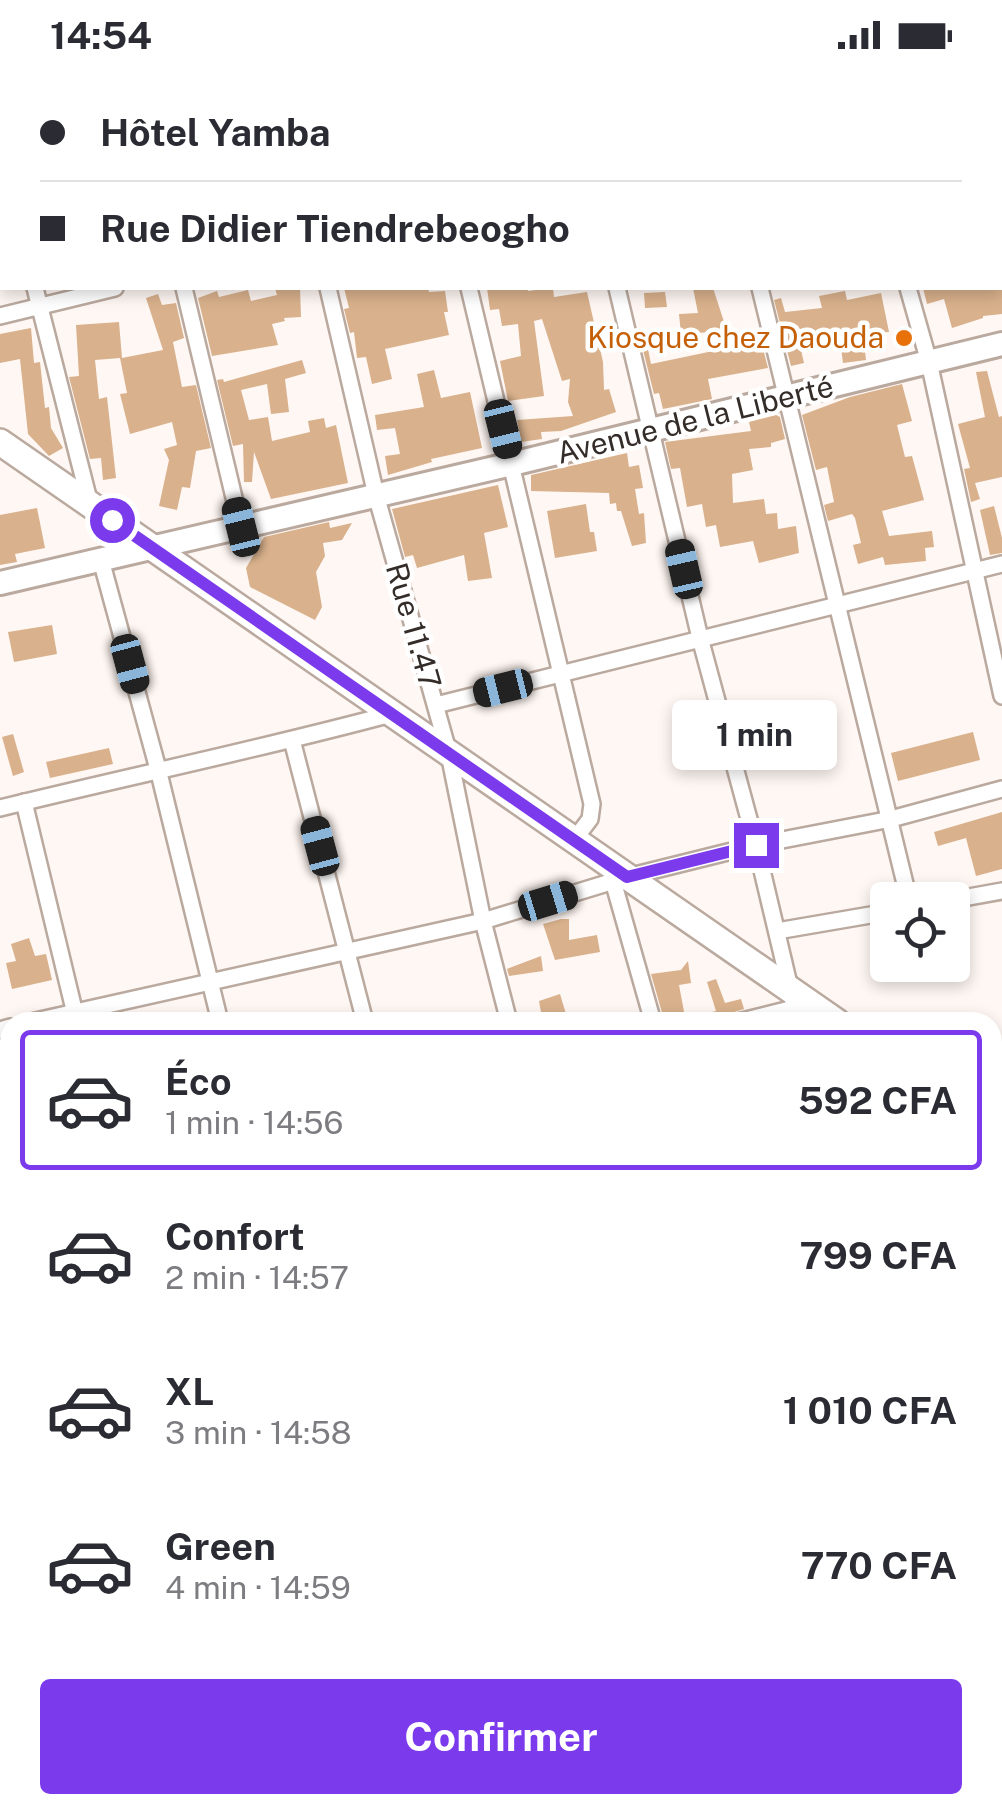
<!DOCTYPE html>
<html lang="fr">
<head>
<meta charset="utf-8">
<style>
  body { margin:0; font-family:"Public Sans",sans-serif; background:#f2f2f3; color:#2b2b33; height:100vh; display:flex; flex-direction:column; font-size:38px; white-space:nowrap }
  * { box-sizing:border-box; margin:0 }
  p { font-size:32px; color:#7c7c81 }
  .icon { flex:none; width:55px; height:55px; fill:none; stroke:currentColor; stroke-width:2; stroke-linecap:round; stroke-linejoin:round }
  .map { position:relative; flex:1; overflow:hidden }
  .panel { position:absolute; left:0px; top:942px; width:1002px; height:802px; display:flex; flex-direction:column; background:#fff; border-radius:30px 30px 0 0; box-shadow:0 5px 15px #0003 }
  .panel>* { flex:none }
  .hud { position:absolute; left:0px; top:0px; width:1002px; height:220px; box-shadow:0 5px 15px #0003; display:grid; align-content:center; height:220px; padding:0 40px; background:#fff }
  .controls { position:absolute; left:870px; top:812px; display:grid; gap:20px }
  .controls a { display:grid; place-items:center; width:100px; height:100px; border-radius:10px; background:#fff; box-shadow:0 5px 15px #0003; font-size:50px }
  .end { position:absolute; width:45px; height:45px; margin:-22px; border:12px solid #7c3aed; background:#fff; box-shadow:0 0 0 5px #fff }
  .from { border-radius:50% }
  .bubble { position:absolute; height:70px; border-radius:10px; background:#fff; box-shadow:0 5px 15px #0003; font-size:32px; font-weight:700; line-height:70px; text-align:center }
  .car { position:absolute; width:30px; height:60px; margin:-30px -15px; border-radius:12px; box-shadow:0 0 8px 2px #0007; background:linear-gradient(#222 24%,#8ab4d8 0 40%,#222 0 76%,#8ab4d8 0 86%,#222 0) }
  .hud b { display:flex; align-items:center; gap:35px; height:95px; font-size:38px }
  .hud b+b { border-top:2px solid #e1e1e2 }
  .hud i { width:25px; height:25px; background:#2b2b33 }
  ul { padding:18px 0 0; list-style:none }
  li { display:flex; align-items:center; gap:30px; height:140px; margin:0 20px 15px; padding:0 20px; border:5px solid transparent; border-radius:10px }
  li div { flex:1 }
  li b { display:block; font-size:38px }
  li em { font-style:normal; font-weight:700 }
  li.selected { border-color:#7c3aed }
  li>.icon { width:90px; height:90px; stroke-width:1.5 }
  .button { display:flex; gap:20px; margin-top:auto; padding:20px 40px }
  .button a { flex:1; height:115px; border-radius:10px; background:#7c3aed; color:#fff; font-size:40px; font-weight:700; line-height:115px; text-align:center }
  .status { display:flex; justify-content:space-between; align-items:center; height:70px; padding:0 50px; background:#fff; direction:ltr }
  .status svg { height:28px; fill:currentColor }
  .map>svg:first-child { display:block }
  .building { fill:#d9b18c }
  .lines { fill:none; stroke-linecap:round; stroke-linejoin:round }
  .minor-casing { stroke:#baa99e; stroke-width:20 }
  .secondary-casing { stroke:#baa99e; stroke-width:28 }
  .primary-casing { stroke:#baa99e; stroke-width:30 }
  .minor { stroke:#fff; stroke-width:15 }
  .secondary { stroke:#fff; stroke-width:22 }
  .primary { stroke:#fff; stroke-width:25 }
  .rail { stroke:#9b938f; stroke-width:5; stroke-dasharray:15 8; stroke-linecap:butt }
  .route { stroke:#7c3aed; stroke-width:12 }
  .food-dot { fill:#e8710a; stroke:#fff; stroke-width:4 }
  .labels { text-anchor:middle; stroke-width:9; stroke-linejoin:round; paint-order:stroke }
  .food-label { font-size:30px; fill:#c56008; stroke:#fff; text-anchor:end }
  .street-label { font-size:30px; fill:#332c28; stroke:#fff }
</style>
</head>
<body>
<div class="status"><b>14:54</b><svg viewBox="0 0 49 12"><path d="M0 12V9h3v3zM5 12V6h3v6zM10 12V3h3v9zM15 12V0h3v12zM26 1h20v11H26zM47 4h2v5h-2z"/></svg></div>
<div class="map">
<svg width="1002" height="1743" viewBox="0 0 1002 1743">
  <rect width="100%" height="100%" fill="#fff7f3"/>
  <g class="building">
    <path d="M275 218H300L301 247 284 248 285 251 272 254 278 275 212 286 198 228 217 221 219 227 248 220 251 231 277 225Z"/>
    <path d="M344 218H428L429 222 445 221 448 242H444L449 265 385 279 392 309 372 314 366 287 357 288 354 262 350 263 344 239 349 238Z"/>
    <path d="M487 218H528V221L553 218 554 227 587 222 603 292 604 320 609 319 616 342 561 361 541 362 542 369 521 372 517 350 573 346 568 332 570 309 562 311 542 249 534 251 544 326 508 331 500 291 521 286 518 254 502 256 499 239 490 240Z"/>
    <path d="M693 218H713L727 261 681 264 679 244 698 243Z"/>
    <path d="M923 218H1002V244L983 246V248L952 258 944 229 927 234Z"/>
    <path d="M845 221 847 230 881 223 889 262 870 263 873 280 865 282 866 290 843 293 840 270 801 280 804 293 791 296 774 230 781 228 785 242 822 238 819 226Z"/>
    <path d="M665 222 667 237 645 238 644 223Z"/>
    <path d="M158 224 162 235 176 233 184 268 173 272 182 317 196 315 211 378 196 381 190 418 182 417 177 440 159 436 169 390 164 379 177 375 172 352 130 364 120 324 127 323 120 288 95 290 99 329 107 327 116 408 103 410 101 388 90 389 69 307 79 306 76 255 119 252 122 288 163 280 146 228Z"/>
    <path d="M31 258 34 293 40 292 45 338 49 337 51 358 63 378 49 386 28 364 20 289 0 293V264Z"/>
    <path d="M761 271 768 298 708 309 712 329 663 339 659 323 654 324 643 280 648 279 651 294Z"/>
    <path d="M302 290 306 303 285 309 289 342 271 344 267 314 241 320 249 350 268 347 272 371 310 362 308 351 324 348 326 358 336 355 348 413 271 429 254 382 252 412H244L243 374 233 376 217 310 223 309 224 312Z"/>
    <path d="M434 300 441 328 470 322 482 378 431 389 432 392 388 405 385 386 400 384 395 358 377 360 375 345 424 337 417 304Z"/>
    <path d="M987 301 999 347 1002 346V407L975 413 980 429 971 432 964 399 970 398 958 354 985 347 976 302Z"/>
    <path d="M902 314 912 351 897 355 905 387 912 386 924 430 882 441 889 466 932 461 934 477 925 478 926 491 885 495 883 487 858 494 853 475 861 473 855 448 852 444 828 451 824 435 834 432 827 397 816 400 802 345 850 327Z"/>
    <path d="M776 345 780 347 785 369 771 373V377L749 379 753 400 732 404 733 433 764 429 766 444 777 443 778 459 796 456 799 483 759 493 753 471 720 477 716 455 706 457 702 434 687 437 680 398 671 399 665 372 751 361 749 352Z"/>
    <path d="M627 383 629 397 639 395 643 418 635 419 639 444 644 443 646 473 632 476 621 441H617L616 433 610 434 609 423 531 421V405Z"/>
    <path d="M498 415 508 457 484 463 492 508 468 511 464 485 417 498 413 485 405 487 392 439Z"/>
    <path d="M586 434 590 462H594L597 481 555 488 547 441Z"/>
    <path d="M994 436 1002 468V483L990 485 980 440Z"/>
    <path d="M37 438 45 478 15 484 17 492 0 495V445Z"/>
    <path d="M329 452 330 458 352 453 342 470 323 473 325 486 316 502 322 537 315 550 250 517 246 498 264 467Z"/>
    <path d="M52 555 57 584 14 592 8 562Z"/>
    <path d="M973 662 980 690 898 711 891 683Z"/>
    <path d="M13 664 24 702 13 706 2 667Z"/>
    <path d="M109 678 113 694 50 708 46 692Z"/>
    <path d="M1002 742V799L976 806 966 768 938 776 934 762Z"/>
    <path d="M561 849H569V870L597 865 600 882 555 890 543 854Z"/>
    <path d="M29 868 35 886 46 884 52 910 12 919 6 893 16 891 11 874Z"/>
    <path d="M541 886 543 901 509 906 507 899Z"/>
    <path d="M688 891 691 913 679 915 686 952H668L666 945 663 946 651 904 681 900Z"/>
    <path d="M716 909 725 933 741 929 744 939 731 943 725 952H687V948L716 941 707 912Z"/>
    <path d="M560 924 566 944 542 948 539 931Z"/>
  </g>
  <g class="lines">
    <defs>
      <g id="minor">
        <path d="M129 0V2"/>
        <path d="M276 0 277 2"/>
        <path d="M418 0V2"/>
        <path d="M561 0 562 2"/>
        <path d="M704 0 705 2"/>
        <path d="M849 0 850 2"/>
        <path d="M980 2 992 0"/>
        <path d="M1000 11 1002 19"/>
        <path d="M0 76 2 86"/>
        <path d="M35 218 90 434"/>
        <path d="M184 218 241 457"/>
        <path d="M328 218 376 425 449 684 483 851 509 952"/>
        <path d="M469 218 592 734 590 749 574 770"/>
        <path d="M617 218 700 568 756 775 798 952"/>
        <path d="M760 218 909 830"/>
        <path d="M908 218 929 292 1002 626"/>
        <path d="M0 246 115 218"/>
        <path d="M101 490 158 699 220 952"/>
        <path d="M436 635 1002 494"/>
        <path d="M292 670 365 952"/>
        <path d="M24 732 77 952"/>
        <path d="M0 738C130 706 261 679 391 644"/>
        <path d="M613 811 653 952"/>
        <path d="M952 830 1002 821"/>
        <path d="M777 861 888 842"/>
        <path d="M31 952 483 851 627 807 756 775 891 749 1002 719"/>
        <path d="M738 952 794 938"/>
        <path d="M0 960 10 957"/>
        <path d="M0 1133 10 1130"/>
        <path d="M992 1149 1002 1193"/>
        <path d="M0 1236 10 1273"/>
        <path d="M0 1311 10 1308"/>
        <path d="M992 1364 1002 1365"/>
        <path d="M0 1450 10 1449"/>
        <path d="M992 1453 1002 1452"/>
        <path d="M0 1524H10"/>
      </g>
      <path id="secondary" d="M0 513 512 394 1002 274"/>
      <g id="primary">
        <path d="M0 372 837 952"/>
        <path d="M992 1062 1002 1069"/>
      </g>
    </defs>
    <use href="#minor" class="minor-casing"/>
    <use href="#secondary" class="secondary-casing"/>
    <use href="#primary" class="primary-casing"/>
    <use href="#minor" class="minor"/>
    <use href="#secondary" class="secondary"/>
    <use href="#primary" class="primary"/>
    <g class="rail">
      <path d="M992 1439 1002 1438"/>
      <path d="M0 1514 10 1513"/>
    </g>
  </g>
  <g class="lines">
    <path class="route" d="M112 450 627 807 756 775"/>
  </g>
  <circle class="food-dot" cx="904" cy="268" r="10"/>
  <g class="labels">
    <g class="food-label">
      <text x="884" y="278">Kiosque chez Daouda</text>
    </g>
    <g class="street-label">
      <text transform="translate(695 350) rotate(-14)" y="10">Avenue de la Liberté</text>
      <text transform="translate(413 556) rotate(74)" y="10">Rue 11.47</text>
    </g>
  </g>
</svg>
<div class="controls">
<a><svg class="icon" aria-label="locate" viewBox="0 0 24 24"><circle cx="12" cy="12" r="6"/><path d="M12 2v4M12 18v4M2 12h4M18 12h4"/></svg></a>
</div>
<i class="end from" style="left:112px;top:450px"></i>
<i class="end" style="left:756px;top:775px"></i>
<div class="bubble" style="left:672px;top:630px;width:165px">1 min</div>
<i class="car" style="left:503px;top:359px;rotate:166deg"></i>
<i class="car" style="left:241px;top:457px;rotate:346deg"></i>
<i class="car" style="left:684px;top:499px;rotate:347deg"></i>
<i class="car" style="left:130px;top:594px;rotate:165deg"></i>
<i class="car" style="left:503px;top:618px;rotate:256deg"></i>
<i class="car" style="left:320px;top:776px;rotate:345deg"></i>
<i class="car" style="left:548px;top:831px;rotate:73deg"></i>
<div class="hud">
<b><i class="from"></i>Hôtel Yamba</b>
<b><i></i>Rue Didier Tiendrebeogho</b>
</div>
<section class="panel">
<ul>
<li class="selected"><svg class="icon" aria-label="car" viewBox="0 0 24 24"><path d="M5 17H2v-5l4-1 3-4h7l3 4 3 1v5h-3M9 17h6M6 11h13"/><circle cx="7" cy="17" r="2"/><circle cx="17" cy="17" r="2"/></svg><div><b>Éco</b><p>1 min · 14:56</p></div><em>592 CFA</em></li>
<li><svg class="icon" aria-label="car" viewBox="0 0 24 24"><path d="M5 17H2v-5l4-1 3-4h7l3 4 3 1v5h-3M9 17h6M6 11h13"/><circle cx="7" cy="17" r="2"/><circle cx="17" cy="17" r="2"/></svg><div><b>Confort</b><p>2 min · 14:57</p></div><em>799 CFA</em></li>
<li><svg class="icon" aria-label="car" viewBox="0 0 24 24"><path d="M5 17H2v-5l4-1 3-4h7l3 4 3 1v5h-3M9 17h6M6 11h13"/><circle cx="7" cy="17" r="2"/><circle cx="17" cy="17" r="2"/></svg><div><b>XL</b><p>3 min · 14:58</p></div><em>1 010 CFA</em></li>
<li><svg class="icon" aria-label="car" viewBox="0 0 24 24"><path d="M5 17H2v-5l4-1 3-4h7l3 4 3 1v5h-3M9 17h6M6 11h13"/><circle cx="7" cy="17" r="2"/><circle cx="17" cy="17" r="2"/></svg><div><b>Green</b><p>4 min · 14:59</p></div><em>770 CFA</em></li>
</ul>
<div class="button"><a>Confirmer</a></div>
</section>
</div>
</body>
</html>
